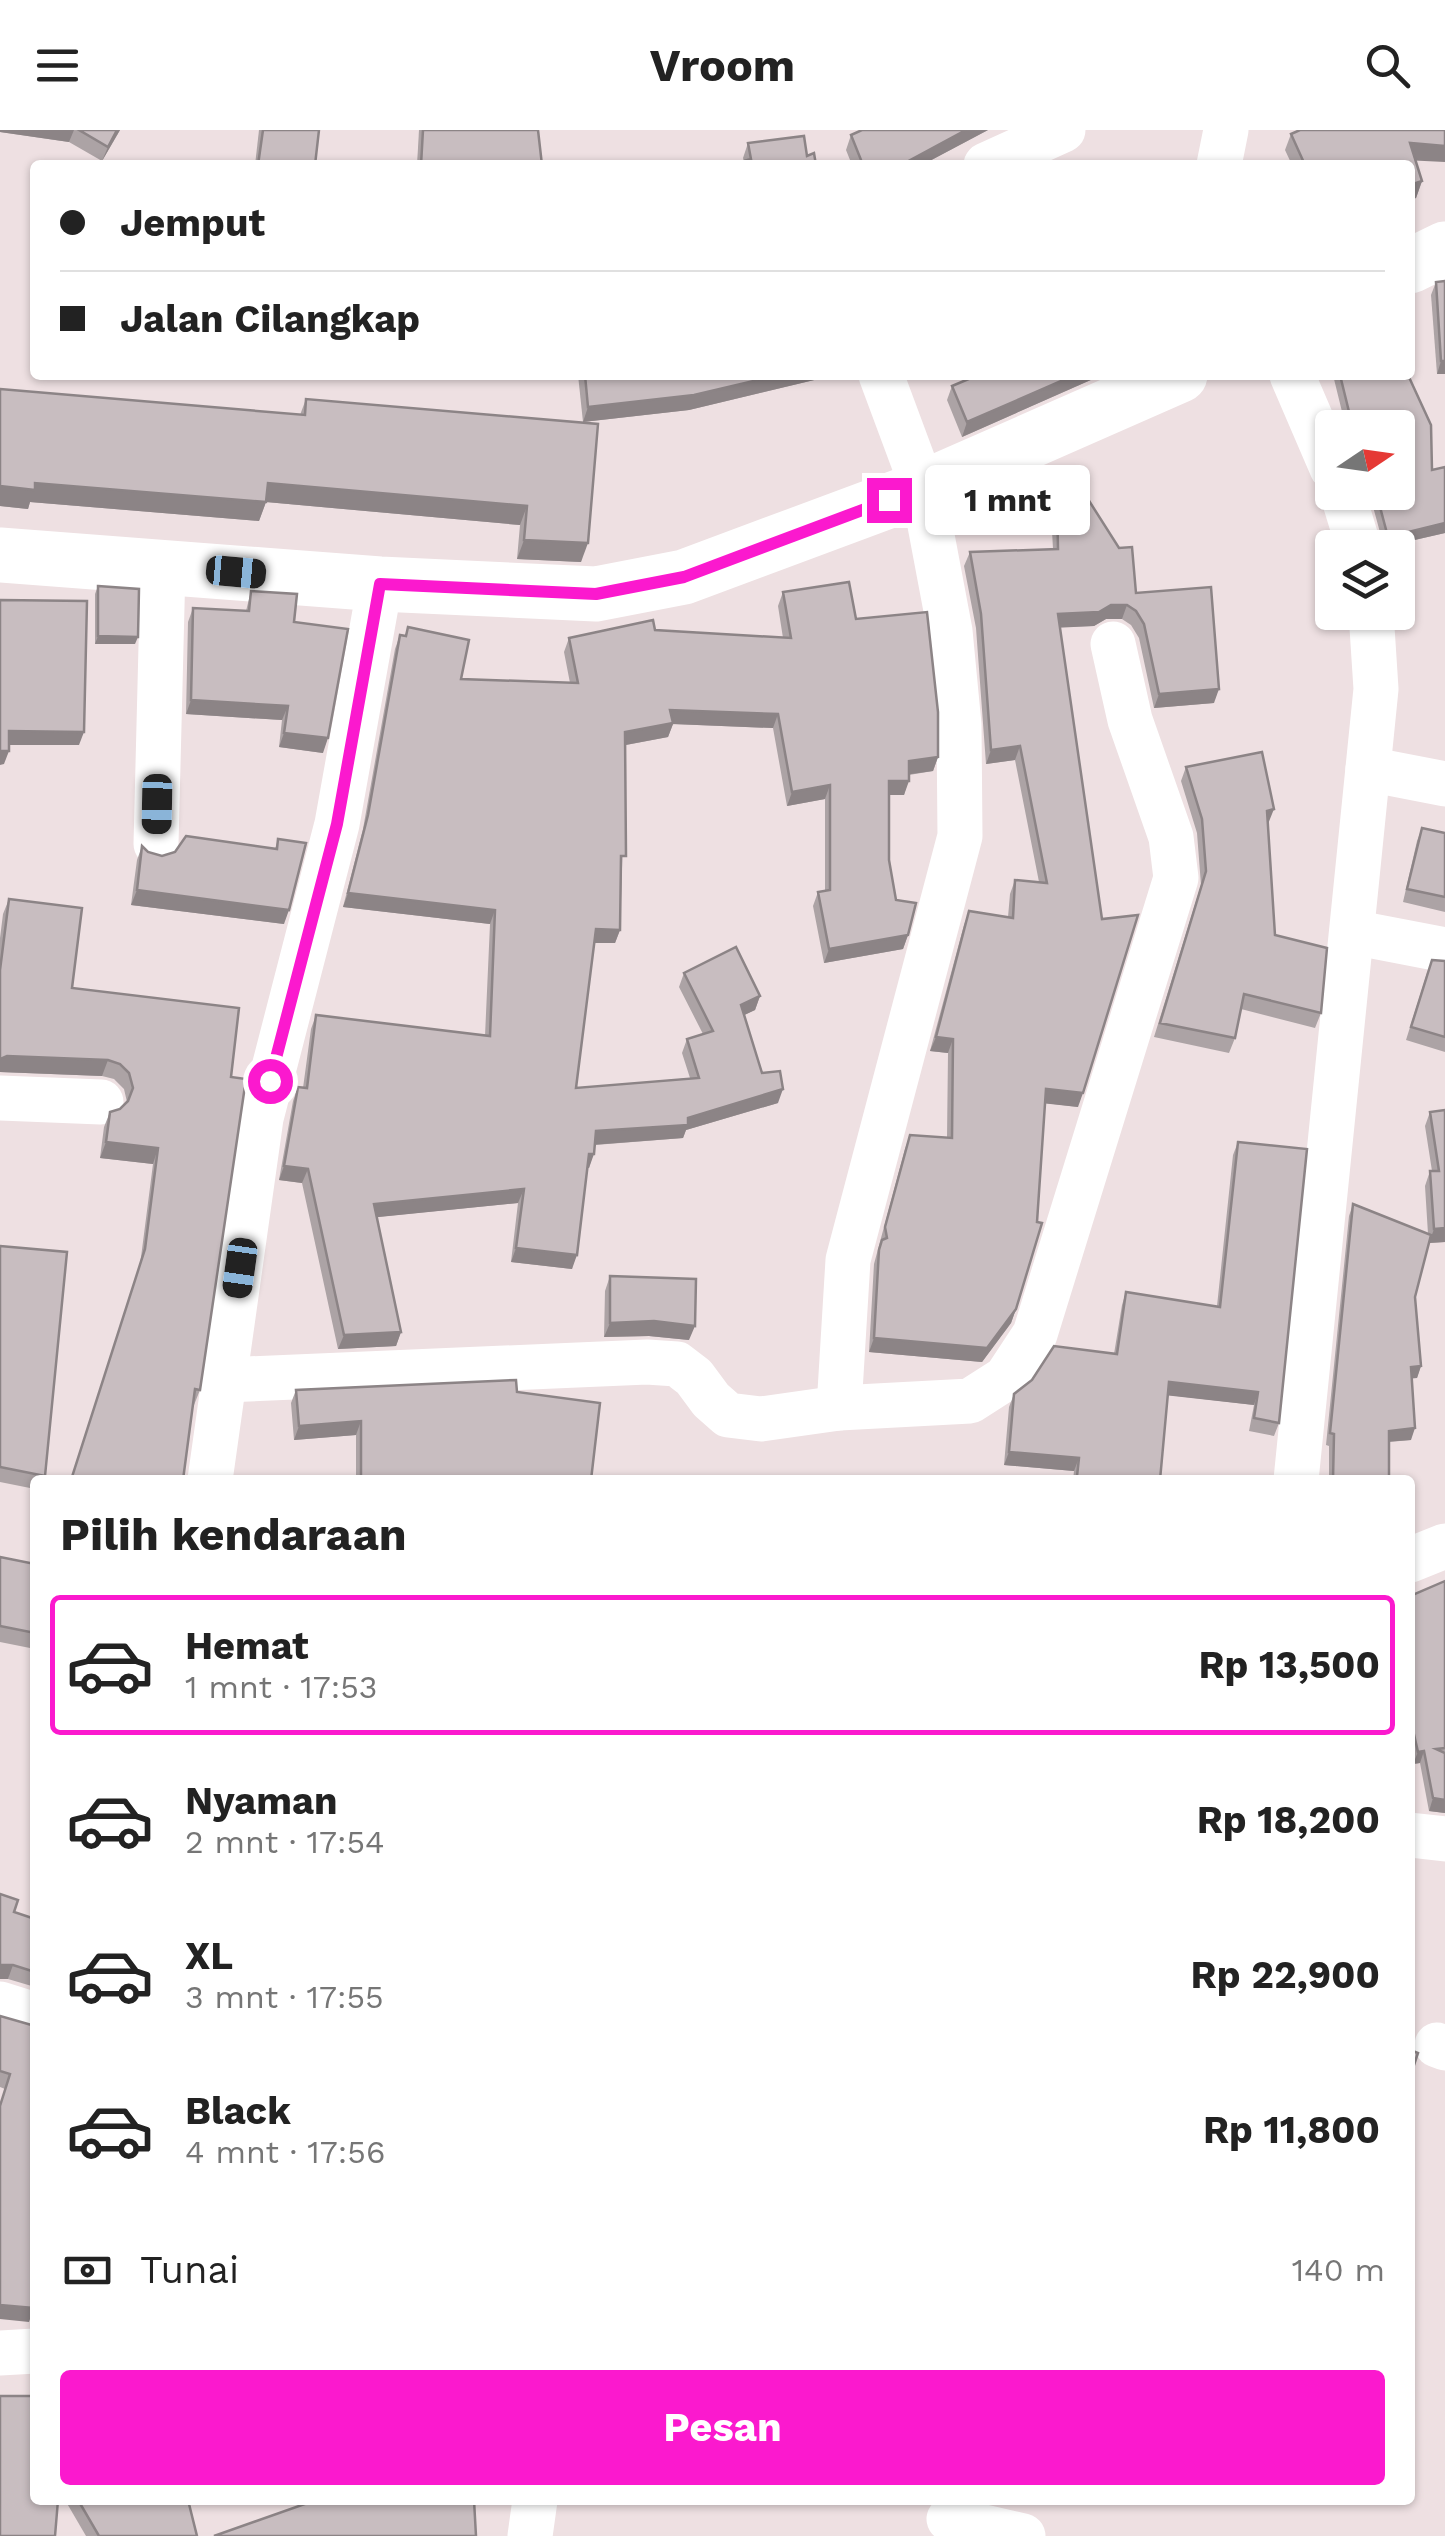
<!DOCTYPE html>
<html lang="id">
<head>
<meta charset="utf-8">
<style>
  body { margin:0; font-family:"Work Sans",sans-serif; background:#f2f2f2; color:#222; height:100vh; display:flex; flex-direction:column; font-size:38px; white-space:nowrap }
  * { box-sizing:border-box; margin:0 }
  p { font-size:32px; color:#767676 }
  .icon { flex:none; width:55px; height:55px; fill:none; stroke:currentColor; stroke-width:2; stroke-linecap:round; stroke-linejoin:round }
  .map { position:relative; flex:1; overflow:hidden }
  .details { position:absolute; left:30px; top:1345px; width:1385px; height:1030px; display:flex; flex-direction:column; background:#fff; border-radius:10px; box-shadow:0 2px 8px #0004 }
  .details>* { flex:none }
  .hud { position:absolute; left:30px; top:30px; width:1385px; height:220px; border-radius:10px; box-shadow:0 2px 8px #0004; display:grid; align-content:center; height:220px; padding:0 30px; background:#fff }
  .needle { width:65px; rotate:77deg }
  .controls { position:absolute; left:1315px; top:280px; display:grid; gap:20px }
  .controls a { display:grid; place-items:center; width:100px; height:100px; border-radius:10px; background:#fff; box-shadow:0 2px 8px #0004; font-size:50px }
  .end { position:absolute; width:45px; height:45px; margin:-22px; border:12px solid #fb19ce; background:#fff; box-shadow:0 0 0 5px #fff }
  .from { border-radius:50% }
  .bubble { position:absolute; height:70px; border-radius:10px; background:#fff; box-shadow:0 2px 8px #0004; font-size:32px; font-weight:700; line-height:70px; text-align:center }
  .car { position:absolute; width:30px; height:60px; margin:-30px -15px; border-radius:12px; box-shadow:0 0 8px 2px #0007; background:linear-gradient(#222 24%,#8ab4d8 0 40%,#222 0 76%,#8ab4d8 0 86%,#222 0) }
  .hud b { display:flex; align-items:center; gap:35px; height:95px; font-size:38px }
  .hud b+b { border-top:2px solid #e0e0e0 }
  .hud i { width:25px; height:25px; background:#222 }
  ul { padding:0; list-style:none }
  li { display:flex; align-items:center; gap:30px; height:140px; margin:0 20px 15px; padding:0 10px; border:5px solid transparent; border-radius:10px }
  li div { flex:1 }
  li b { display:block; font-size:38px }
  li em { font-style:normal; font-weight:700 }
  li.active { border-color:#fb19ce }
  li>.icon { width:90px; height:90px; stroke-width:1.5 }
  h2 { padding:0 30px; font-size:45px; line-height:120px }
  .pay { display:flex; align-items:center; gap:25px; height:110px; padding:0 30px; font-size:38px }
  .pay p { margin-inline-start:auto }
  .action { display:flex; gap:20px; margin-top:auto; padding:20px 30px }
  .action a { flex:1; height:115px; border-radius:10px; background:#fb19ce; color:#fff; font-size:40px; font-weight:700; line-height:115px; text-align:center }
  header { display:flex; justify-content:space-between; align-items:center; height:130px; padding:0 30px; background:#fff; font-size:45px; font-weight:700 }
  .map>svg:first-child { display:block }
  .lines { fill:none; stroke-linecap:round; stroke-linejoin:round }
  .minor { stroke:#fff; stroke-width:45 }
  .tertiary { stroke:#fff; stroke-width:55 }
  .wall { fill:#aca3a5 }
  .shaded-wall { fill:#8c8486 }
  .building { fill:#c8bdc0; stroke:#8c8486; stroke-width:2.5 }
  .route { stroke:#fb19ce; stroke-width:12 }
</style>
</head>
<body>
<header><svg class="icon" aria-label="menu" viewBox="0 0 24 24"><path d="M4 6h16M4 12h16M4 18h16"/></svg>Vroom<svg class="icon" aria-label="search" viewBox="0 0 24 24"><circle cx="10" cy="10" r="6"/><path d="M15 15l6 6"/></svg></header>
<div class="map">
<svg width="1445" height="2406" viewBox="0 0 1445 2406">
  <rect width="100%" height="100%" fill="#eee0e2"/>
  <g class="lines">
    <g class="minor">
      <path d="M986 35 1063 0"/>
      <path d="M1219 35 1226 0"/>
      <path d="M1292 245 1332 338"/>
      <path d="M1342 362 1359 418"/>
      <path d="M1368 639 1445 654"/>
      <path d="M156 714 163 437"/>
      <path d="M1352 802 1445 820"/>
      <path d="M0 968 101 972"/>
      <path d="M224 1250 647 1232 677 1234 694 1247 711 1270 728 1285 761 1289 839 1278 970 1271 1006 1248 1035 1204 1176 748 1171 707 1130 590 1113 514"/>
      <path d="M839 1278 848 1130 960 706 959 595 950 501 923 358 881 245"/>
      <path d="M210 1350 261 988 337 694 380 454"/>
      <path d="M1296 1350 1376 559 1371 482"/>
      <path d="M1410 1430 1445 1416"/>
      <path d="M1410 1705 1445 1709"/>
      <path d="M0 1874 35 1885"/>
      <path d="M1437 1915 1445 1918"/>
      <path d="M0 2223 35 2221"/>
      <path d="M949 2389 1023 2406"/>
      <path d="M530 2406 535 2370"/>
    </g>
    <g class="tertiary">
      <path d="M1410 136 1445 119"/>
      <path d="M0 425 380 454 596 464 684 447 923 358 1180 245"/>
    </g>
  </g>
  <g class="wall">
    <path d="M0 0H120L102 31 69 12 0 2Z"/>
    <path d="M259 0H319L315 35H255Z"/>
    <path d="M419 0H538L542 35H417Z"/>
    <path d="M862 0H988L922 35H852L846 20 851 5Z"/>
    <path d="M1291 4 1415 31 1422 51 1416 68 1410 70V35H1292L1285 20Z"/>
    <path d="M748 13 807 26 744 31 743 28Z"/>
    <path d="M1445 151V244H1437L1431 165 1436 152Z"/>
    <path d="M578 245H835L689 280 583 292Z"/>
    <path d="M978 245H1102L962 307 947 270 952 256Z"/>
    <path d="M1333 245H1408L1432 340 1445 337V403L1384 417 1369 362H1398V298H1346Z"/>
    <path d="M306 269 598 294 581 432 517 429 520 395 266 372 259 391 30 372 28 379 0 376 300 285Z"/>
    <path d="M1057 369 1136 463 1214 573 1154 578 1139 508 1131 495 1122 489H1106L1094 496 1060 497 1078 977 1045 973 1016 1179 1011 1193 982 1232 869 1222 874 1134 905 1019 910 1005 947 1008 948 923 930 921 964 795 969 781 1008 787 1010 764 1015 750 1039 752 1015 630 986 634 976 498 964 436 970 422 1053 419 1051 383Z"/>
    <path d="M98 456 135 514H95V464Z"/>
    <path d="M251 461 294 492 323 623 279 617 282 590 186 584 188 492 193 478 246 481Z"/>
    <path d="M783 462 856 489 938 627 933 641 909 645 904 665H889V730L896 770 908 805 903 819 824 833 813 776 818 762 825 761V669L787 676 773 598 673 594 668 607 626 615 620 800 615 813H594L576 958 690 948 682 923 687 909 703 904 679 857 684 843 760 866 755 880 744 885 762 943 778 973 686 1000 683 1008 595 1015 589 1038H587L572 1139 511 1132 518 1073 377 1087 401 1202 396 1216 338 1219 302 1053 279 1050 293 971 298 957 303 958 311 899 316 885 485 906 490 794 343 777 363 699 395 519 400 505 405 506 408 497 461 549 570 553 564 522 569 508 655 500 783 508 778 476Z"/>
    <path d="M1186 637 1268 694 1275 805 1321 883 1315 898 1241 879 1235 908 1229 923 1154 907 1201 755 1197 703 1181 651Z"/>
    <path d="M1422 698 1445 703V782L1403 772 1417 711Z"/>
    <path d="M278 709 284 794 131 775 137 730 142 716 148 722 162 726 275 719Z"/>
    <path d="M9 769 72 858 231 947 200 1260 194 1275 140 1135 153 1034 100 1028 104 997 110 982 120 979 127 972 124 959 114 949 102 946 0 942V808L3 784Z"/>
    <path d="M1445 831V922L1406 910 1427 843Z"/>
    <path d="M1445 980V1112L1429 1113 1415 1167 1421 1236 1417 1248H1412L1411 1310 1389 1312V1350H1329V1316L1326 1315 1349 1086 1353 1074 1428 1104 1425 1056 1430 1041H1432L1425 996 1430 982Z"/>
    <path d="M1238 1012 1279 1293 1274 1306 1249 1301 1254 1275 1168 1265 1160 1350H1073L1074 1341 1004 1335 1009 1277 1014 1264 1032 1250 1114 1224 1122 1175 1126 1162 1217 1176 1233 1025Z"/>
    <path d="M0 1116 45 1346 44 1350H35V1359L0 1352Z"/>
    <path d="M610 1146 689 1210 649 1206 604 1207 605 1161Z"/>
    <path d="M296 1260 517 1262 591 1350H356V1305L294 1310 291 1273Z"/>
    <path d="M0 1427 35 1434V1519L0 1512Z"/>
    <path d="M1445 1451V1683L1429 1681 1420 1633 1413 1634 1410 1620V1466Z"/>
    <path d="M14 1782 35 1789V1857L8 1849Z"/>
    <path d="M0 1886 32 1896 29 2192 5 1959 0 1957Z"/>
    <path d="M65 2370H188L197 2406H86Z"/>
  </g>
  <g class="shaded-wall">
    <path d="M0 0H74L69 12 0 2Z"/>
    <path d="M117 0H120L102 31 108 17Z"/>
    <path d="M966 0H988L922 35H901Z"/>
    <path d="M1410 13 1445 16V32L1404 30Z"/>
    <path d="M1422 51 1416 68 1410 70V55Z"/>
    <path d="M1441 231H1445V244H1437Z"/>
    <path d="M779 245H835L689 280 583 292 588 277Z"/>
    <path d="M1075 245H1102L962 307 967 292Z"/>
    <path d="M35 353H268L527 376 520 395 266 372 259 391 30 372 28 379 0 376V356Z"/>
    <path d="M1445 393V403L1384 417 1388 407Z"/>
    <path d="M524 410 588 413 581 432 517 429Z"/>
    <path d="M1111 475H1127L1122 489H1106L1094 496 1053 498 1058 484Z"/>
    <path d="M98 506 138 507 135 514H95Z"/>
    <path d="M1219 559 1214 573 1154 578 1159 564Z"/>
    <path d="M191 570 288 576 282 590 186 584Z"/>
    <path d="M670 580 778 584 773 598 673 594 668 607 620 616 625 602Z"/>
    <path d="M9 601 84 602 79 615H4Z"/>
    <path d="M284 603 328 608 323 623 279 617Z"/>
    <path d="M1020 616 1015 630 986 634 991 620Z"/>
    <path d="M0 621H9L4 634 0 635Z"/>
    <path d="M938 627 933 641 904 645 909 631Z"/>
    <path d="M889 651H909L904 665H884Z"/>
    <path d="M830 655 825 669 787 676 792 662Z"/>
    <path d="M1274 679 1268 694 1261 695 1267 681Z"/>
    <path d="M137 760 289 780 284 794 131 775Z"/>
    <path d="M348 763 495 780 490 794 343 777Z"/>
    <path d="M596 799 620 800 615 813H590Z"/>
    <path d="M908 805 903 819 824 833 829 819Z"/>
    <path d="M760 866 755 880 736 889 741 875Z"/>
    <path d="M936 907 953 909 948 923 930 921Z"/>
    <path d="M7 926 108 930 102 946 0 942V929Z"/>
    <path d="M783 959 778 973 686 1000 683 1008 591 1015 596 1001 688 988Z"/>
    <path d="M1046 959 1083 963 1078 977 1041 973Z"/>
    <path d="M106 1012 158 1018 153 1034 100 1028Z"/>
    <path d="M589 1024H594L589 1038 584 1037Z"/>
    <path d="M284 1036 308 1039 302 1053 279 1050Z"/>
    <path d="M524 1059 518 1073 369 1088 374 1074Z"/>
    <path d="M1445 1098V1112L1429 1113 1434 1099Z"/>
    <path d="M516 1118 577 1125 572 1139 511 1132Z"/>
    <path d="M1016 1179 1011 1193 982 1232 869 1222 874 1208Z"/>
    <path d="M654 1191 695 1196 689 1210 649 1206 604 1207 610 1193Z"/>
    <path d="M401 1202 396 1216 338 1219 344 1205Z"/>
    <path d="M1421 1236 1417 1248 1407 1249 1411 1237Z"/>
    <path d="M1169 1252 1258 1262 1254 1275 1164 1265Z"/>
    <path d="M361 1291 356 1305 294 1310 299 1296Z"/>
    <path d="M1415 1298 1411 1310 1384 1312 1389 1301Z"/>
    <path d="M1009 1322 1079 1328 1074 1341 1004 1335Z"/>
    <path d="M1077 1346 1116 1350H1075Z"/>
    <path d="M1424 1621 1420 1633 1413 1634 1418 1622Z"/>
    <path d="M1433 1668 1445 1670V1683L1429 1681Z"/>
    <path d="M0 1835H13L8 1849H0Z"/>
    <path d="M0 2175 34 2178 29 2192 0 2189Z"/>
  </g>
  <g class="building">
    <path d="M79 0H117L108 17Z"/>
    <path d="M263 0H319L315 35H258Z"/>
    <path d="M423 0H538L542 35H421Z"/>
    <path d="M862 0H966L901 35H863L851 5Z"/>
    <path d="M1300 0H1445V16L1410 13 1422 51 1410 55V35H1305L1291 4Z"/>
    <path d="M804 6 807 26 814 23 816 35H730L751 29 748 13Z"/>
    <path d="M1445 151V231H1441L1436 152Z"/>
    <path d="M585 245H779L694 265 588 277Z"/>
    <path d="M978 245H1075L967 292 952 256Z"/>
    <path d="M1340 245H1408L1431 295 1432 340 1445 337V393L1388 407 1376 362H1398V298H1353Z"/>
    <path d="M0 259 305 285 306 269 598 294 588 413 524 410 527 376 268 353 266 372 35 353V360L0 356Z"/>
    <path d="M1086 366 1119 418 1132 417 1136 463 1211 457 1219 559 1159 564 1144 494 1136 481 1127 475H1111L1099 482 1058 484 1102 789 1138 785 1083 963 1046 959 1037 1092 1042 1093 1016 1179 987 1218 874 1208 879 1120 882 1110 887 1108 885 1097 910 1005 952 1008 953 909 936 907 969 781 1013 788 1015 750 1047 753 1020 616 991 620 981 484 970 422 1058 419 1057 369Z"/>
    <path d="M849 452 856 489 927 482 938 582V627L909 631V651H889V730L896 770 916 773 908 805 829 819 818 762 830 760V655L792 662 778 584 670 580 673 593 625 602 626 726H621L620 800 596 799 576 958 699 948 687 909 713 901 684 843 736 817 760 866 741 875 762 943 780 941 783 959 688 988V995L596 1001 594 1024H589L577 1125 516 1118 524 1059 374 1074 401 1202 344 1205 308 1039 284 1036 298 957 307 958 316 885 490 906 495 780 348 763 368 685 400 505 406 506 408 497 469 510 461 549 578 553 569 508 653 490 655 500 791 508 783 462Z"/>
    <path d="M98 456 139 459 138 507 98 506Z"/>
    <path d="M251 461 297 464 294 492 348 499 328 608 284 603 288 576 191 570 193 478 249 481Z"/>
    <path d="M0 470 87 471 84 602 9 601V621H0Z"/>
    <path d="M1262 622 1274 679 1267 681 1275 805 1327 818 1321 883 1244 864 1235 908 1160 893 1206 741 1202 689 1186 637Z"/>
    <path d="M1422 698 1445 703V767L1407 759Z"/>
    <path d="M186 706 277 719 278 709 306 713 289 780 137 760 142 716 148 722 162 726 175 722Z"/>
    <path d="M9 769 82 778 72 858 239 878 231 947 246 949 200 1260 195 1259 183 1350H71L145 1119 158 1018 106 1012 110 982 120 979 128 971 133 958 129 943 120 934 108 930 7 926 0 929V840Z"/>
    <path d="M1432 830 1445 831V907L1411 897Z"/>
    <path d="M1445 980V1098L1434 1099 1430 1041H1439L1430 982Z"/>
    <path d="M1238 1012 1307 1019 1279 1293 1254 1288 1258 1262 1169 1252 1160 1350H1116L1077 1346 1079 1328 1009 1322 1014 1264 1032 1250 1054 1216 1117 1224 1126 1162 1220 1177Z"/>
    <path d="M1353 1074 1431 1105 1415 1167 1421 1236 1411 1237 1415 1298 1389 1301V1350H1333L1334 1304 1330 1303Z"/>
    <path d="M0 1116 67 1122 45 1346 0 1337Z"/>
    <path d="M610 1146 696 1149 695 1196 654 1191 610 1193Z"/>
    <path d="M516 1250 517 1262 600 1273 591 1350H361V1291L299 1296 296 1260Z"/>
    <path d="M0 1427 35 1434V1503L0 1496Z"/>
    <path d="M1445 1451V1618L1436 1619 1445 1623V1670L1433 1668 1424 1621 1418 1622 1410 1587V1466Z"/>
    <path d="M0 1764 18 1770 14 1782 35 1789V1842L13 1835H0Z"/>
    <path d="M0 1886 35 1896 34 2178 0 2175V1976L10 1944 0 1941Z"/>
    <path d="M1410 1920 1418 1923 1410 1947Z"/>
    <path d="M0 2266H35V2370H58L55 2406H0Z"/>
    <path d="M78 2370H188L197 2406H99Z"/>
    <path d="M316 2370H474L476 2406H214Z"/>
  </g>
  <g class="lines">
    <path class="route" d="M270 951 337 694 380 454 596 464 684 447 889 370"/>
  </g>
</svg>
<div class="controls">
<a><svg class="needle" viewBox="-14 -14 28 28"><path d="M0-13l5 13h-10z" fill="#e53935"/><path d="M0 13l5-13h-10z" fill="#767676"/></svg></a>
<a><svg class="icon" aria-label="layers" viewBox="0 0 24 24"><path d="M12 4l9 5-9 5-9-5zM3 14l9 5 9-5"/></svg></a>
</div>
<i class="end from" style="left:270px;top:951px"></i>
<i class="end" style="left:889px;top:370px"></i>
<div class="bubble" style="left:925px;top:335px;width:165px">1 mnt</div>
<i class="car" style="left:236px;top:442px;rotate:95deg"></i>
<i class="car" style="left:157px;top:674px;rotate:181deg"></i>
<i class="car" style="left:240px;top:1138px;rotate:188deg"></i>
<div class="hud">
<b><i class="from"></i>Jemput</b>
<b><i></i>Jalan Cilangkap</b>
</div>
<section class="details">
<h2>Pilih kendaraan</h2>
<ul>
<li class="active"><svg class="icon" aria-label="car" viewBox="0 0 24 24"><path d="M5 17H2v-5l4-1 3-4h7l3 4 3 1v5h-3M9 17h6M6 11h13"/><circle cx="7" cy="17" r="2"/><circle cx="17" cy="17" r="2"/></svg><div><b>Hemat</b><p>1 mnt · 17:53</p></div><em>Rp 13,500</em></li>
<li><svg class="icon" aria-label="car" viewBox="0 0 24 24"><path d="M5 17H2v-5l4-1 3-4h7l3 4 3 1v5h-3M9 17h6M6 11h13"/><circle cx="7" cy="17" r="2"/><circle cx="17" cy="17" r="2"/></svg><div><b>Nyaman</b><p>2 mnt · 17:54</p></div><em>Rp 18,200</em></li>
<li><svg class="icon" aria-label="car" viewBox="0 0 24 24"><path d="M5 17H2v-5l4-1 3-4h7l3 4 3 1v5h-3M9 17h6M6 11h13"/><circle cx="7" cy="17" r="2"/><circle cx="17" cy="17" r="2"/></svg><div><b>XL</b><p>3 mnt · 17:55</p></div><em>Rp 22,900</em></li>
<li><svg class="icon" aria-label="car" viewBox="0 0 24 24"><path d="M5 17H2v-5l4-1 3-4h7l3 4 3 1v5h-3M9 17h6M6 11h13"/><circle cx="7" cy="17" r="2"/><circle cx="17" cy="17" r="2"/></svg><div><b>Black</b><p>4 mnt · 17:56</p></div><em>Rp 11,800</em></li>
</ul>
<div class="pay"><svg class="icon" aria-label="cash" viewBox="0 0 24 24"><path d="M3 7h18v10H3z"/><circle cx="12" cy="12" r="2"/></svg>Tunai<p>140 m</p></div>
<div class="action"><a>Pesan</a></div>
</section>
</div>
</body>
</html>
